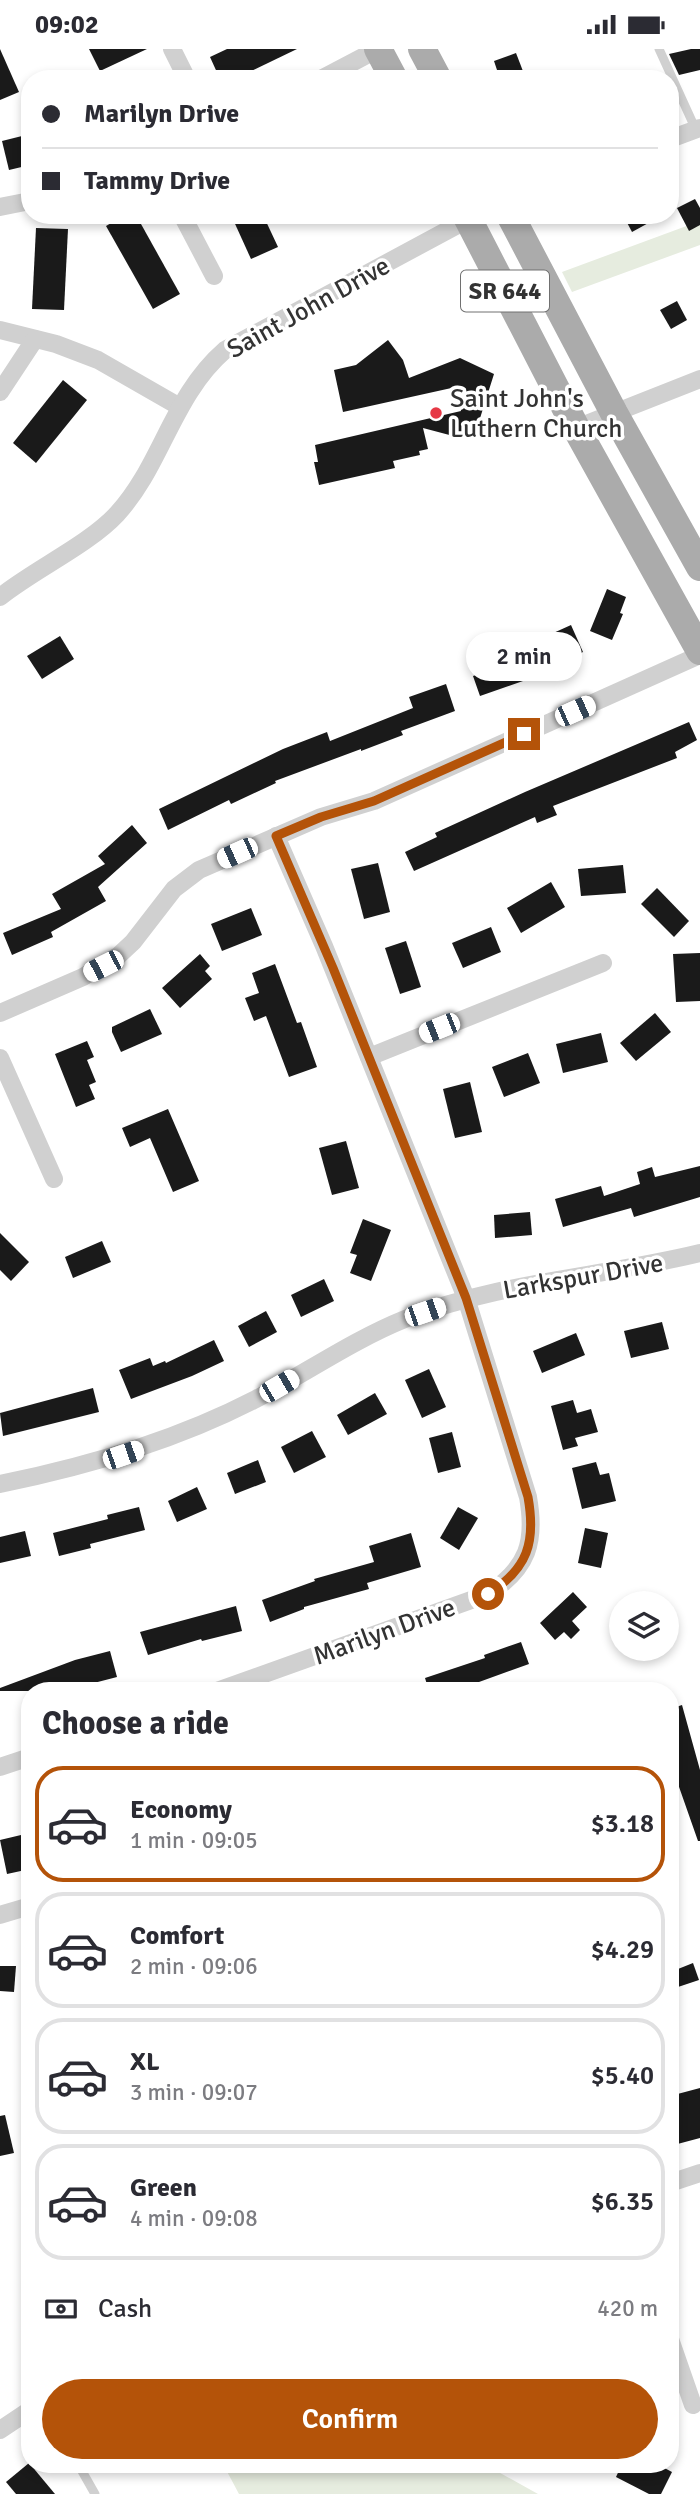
<!DOCTYPE html>
<html lang="en">
<head>
<meta charset="utf-8">
<style>
  body { margin:0; font-family:Signika,sans-serif; background:#f7f7f7; color:#2b2b33; height:100vh; display:flex; flex-direction:column; font-size:26px; white-space:nowrap }
  * { box-sizing:border-box; margin:0 }
  p { font-size:23px; color:#7c7c81 }
  .icon { flex:none; width:38px; height:38px; fill:none; stroke:currentColor; stroke-width:2; stroke-linecap:round; stroke-linejoin:round }
  .map { position:relative; flex:1; overflow:hidden }
  .panel { position:absolute; left:21px; top:1633px; width:658px; height:791px; display:flex; flex-direction:column; background:#fff; border-radius:28px; box-shadow:0 4px 10px #0003 }
  .panel>* { flex:none }
  .hud { position:absolute; left:21px; top:21px; width:658px; height:154px; border-radius:28px; box-shadow:0 4px 10px #0003; display:grid; align-content:center; height:154px; padding:0 21px; background:#fff }
  .tools { position:absolute; left:609px; top:1542px; display:grid; gap:14px }
  .tools a { display:grid; place-items:center; width:70px; height:70px; border-radius:50%; background:#fff; box-shadow:0 4px 10px #0003; font-size:35px }
  .end { position:absolute; width:32px; height:32px; margin:-16px; border:9px solid #b45309; background:#fff; box-shadow:0 0 0 4px #fff }
  .from { border-radius:50% }
  .bubble { position:absolute; height:49px; border-radius:24px; background:#fff; box-shadow:0 4px 10px #0003; font-size:23px; font-weight:600; line-height:49px; text-align:center }
  .car { position:absolute; width:21px; height:42px; margin:-21px -10px; border-radius:9px; box-shadow:0 0 5px 2px #0007; background:linear-gradient(#fff 24%,#345 0 40%,#fff 0 76%,#345 0 86%,#fff 0) }
  .hud b { display:flex; align-items:center; gap:24px; height:66px; font-size:26px }
  .hud b+b { border-top:2px solid #e1e1e2 }
  .hud i { width:18px; height:18px; background:#2b2b33 }
  ul { padding:0; list-style:none }
  li { display:flex; align-items:center; gap:21px; height:116px; margin:0 14px 10px; padding:0 7px; border:4px solid #e1e1e2; border-radius:28px }
  li div { flex:1 }
  li b { display:block; font-size:26px }
  li em { font-style:normal; font-weight:600 }
  li.on { border-color:#b45309 }
  li>.icon { width:63px; height:63px; stroke-width:1.5 }
  h2 { padding:0 21px; font-size:32px; line-height:84px }
  .pay { display:flex; align-items:center; gap:18px; height:77px; padding:0 21px; font-size:26px }
  .pay p { margin-inline-start:auto }
  .button { display:flex; gap:14px; margin-top:auto; padding:14px 21px }
  .button a { flex:1; height:80px; border-radius:42px; background:#b45309; color:#fff; font-size:28px; font-weight:600; line-height:80px; text-align:center }
  .status { display:flex; justify-content:space-between; align-items:center; height:49px; padding:0 35px; background:#fff; direction:ltr }
  .status svg { height:19px; fill:currentColor }
  .map>svg:first-child { display:block }
  .green { fill:#e6ecdf }
  .building { fill:#1a1a1a }
  .lines { fill:none; stroke-linecap:round; stroke-linejoin:round }
  .service { stroke:#d0d0d0; stroke-width:9 }
  .minor { stroke:#d0d0d0; stroke-width:18 }
  .primary { stroke:#ababab; stroke-width:28 }
  .route { stroke:#b45309; stroke-width:9 }
  .poi-dot { fill:#e63946; stroke:#fff; stroke-width:2.5 }
  .labels { text-anchor:middle; stroke-width:7; stroke-linejoin:round; paint-order:stroke }
  .shield { fill:#fff; stroke:#707070; stroke-width:2 }
  .shield-label { font-size:24px; font-weight:bold; fill:#333 }
  .street-label { font-size:26px; fill:#333; stroke:#fff }
  .poi-label { font-size:26px; fill:#333; stroke:#fff; text-anchor:start }
</style>
</head>
<body>
<div class="status"><b>09:02</b><svg viewBox="0 0 49 12"><path d="M0 12V9h3v3zM5 12V6h3v6zM10 12V3h3v9zM15 12V0h3v12zM26 1h20v11H26zM47 4h2v5h-2z"/></svg></div>
<div class="map">
<svg width="700" height="2445" viewBox="0 0 700 2445">
  <rect width="100%" height="100%" fill="#fff"/>
  <g class="green">
    <path d="M700 172V196L572 243 562 223Z"/>
    <path d="M223 2415H484L538 2445H239Z"/>
  </g>
  <g class="building">
    <path d="M0 0 19 43 0 51Z"/>
    <path d="M89 0H147L100 22Z"/>
    <path d="M227 0H297L235 30H220L210 8Z"/>
    <path d="M691 0H700V21L679 26 669 5Z"/>
    <path d="M516 4 526 30H500L494 12Z"/>
    <path d="M30 85V116L9 121 2 92Z"/>
    <path d="M695 150 700 159V176L689 182 677 159Z"/>
    <path d="M125 166H136L180 245 153 260 106 177Z"/>
    <path d="M231 166H263L278 198 251 210Z"/>
    <path d="M623 166H663L632 183Z"/>
    <path d="M36 179 68 180 64 261 32 260Z"/>
    <path d="M677 252 687 271 671 280 660 261Z"/>
    <path d="M388 291 403 311 409 329 460 309 494 325 475 385 457 388 423 379 428 400 419 402 420 406 393 412 395 419 319 436 314 413H318L315 396 461 362 456 338 343 363 334 321 356 316Z"/>
    <path d="M63 331 87 351 36 414 13 394Z"/>
    <path d="M607 540 626 548 620 564 623 565 612 591 590 582Z"/>
    <path d="M571 576 583 603 523 632 480 647 473 627 534 605 529 595Z"/>
    <path d="M60 587 74 610 42 630 27 607Z"/>
    <path d="M446 635 455 662 401 682 403 686 361 702V700L275 732 276 734 231 755 229 751 168 781 159 760 283 700 327 683 330 692 413 659 409 648Z"/>
    <path d="M689 673 697 691 675 703 677 709 553 757 557 766 537 774 535 768 414 822 405 803 437 788 435 784 525 743Z"/>
    <path d="M132 776 147 794 98 838 106 852 51 883 53 888 12 906 3 884 61 860 52 845 105 815 98 807Z"/>
    <path d="M378 814 390 863 364 870 351 820Z"/>
    <path d="M623 816 626 844 581 847 578 820Z"/>
    <path d="M551 833 565 858 521 884 507 859Z"/>
    <path d="M657 839 689 872 674 888 641 855Z"/>
    <path d="M251 859 262 886 222 902 211 875Z"/>
    <path d="M491 878 501 903 463 919 452 894Z"/>
    <path d="M406 892 421 938 400 945 385 899Z"/>
    <path d="M700 904V952L676 953 673 905Z"/>
    <path d="M200 905 210 917 205 922 212 930 180 959 162 939Z"/>
    <path d="M275 915 297 974 301 973 317 1018 289 1028 266 967 254 972 245 949 259 944 252 924Z"/>
    <path d="M150 960 162 985 121 1003 112 983V978Z"/>
    <path d="M655 964 671 983 636 1012 620 994Z"/>
    <path d="M601 984 608 1013 563 1024 556 995Z"/>
    <path d="M87 992 94 1008 87 1011 96 1033 89 1036 95 1050 76 1058 55 1005Z"/>
    <path d="M528 1004 540 1034 504 1048 492 1018Z"/>
    <path d="M470 1033 482 1083 455 1089 443 1040Z"/>
    <path d="M168 1060 199 1132 173 1143 150 1089 130 1098 122 1079Z"/>
    <path d="M346 1092 359 1139 332 1146 319 1099Z"/>
    <path d="M700 1117V1148L634 1168 631 1159 563 1178 555 1150 601 1137 604 1147 640 1135 637 1123 652 1118 655 1128Z"/>
    <path d="M530 1163 532 1186 495 1189 494 1166Z"/>
    <path d="M363 1170 391 1181 371 1232 350 1224 357 1206 350 1204Z"/>
    <path d="M0 1184 29 1213 11 1232 0 1221Z"/>
    <path d="M102 1192 111 1213 73 1229 65 1208Z"/>
    <path d="M324 1230 334 1252 301 1268 291 1246Z"/>
    <path d="M266 1262 277 1283 249 1298 238 1277Z"/>
    <path d="M662 1273 669 1300 631 1309 624 1282Z"/>
    <path d="M576 1284 585 1306 542 1324 533 1302Z"/>
    <path d="M214 1291 224 1312 192 1327 131 1350 119 1321 150 1309 153 1317 165 1312 166 1314Z"/>
    <path d="M429 1320 446 1358 422 1369 405 1331Z"/>
    <path d="M93 1339 99 1363 3 1387 0 1364Z"/>
    <path d="M375 1344 387 1365 348 1386 337 1366Z"/>
    <path d="M573 1351 577 1364 591 1360 598 1383 575 1389 578 1397 563 1401 551 1357Z"/>
    <path d="M312 1382 326 1408 294 1424 281 1398Z"/>
    <path d="M452 1383 461 1418 438 1424 429 1389Z"/>
    <path d="M258 1411 266 1433 235 1445 227 1424Z"/>
    <path d="M596 1413 600 1426 609 1424 616 1452 582 1460 572 1419Z"/>
    <path d="M197 1438 207 1460 177 1473 168 1452Z"/>
    <path d="M139 1458 145 1481 90 1495 91 1499 59 1507 53 1484 108 1470 107 1466Z"/>
    <path d="M458 1458 478 1469 459 1501 440 1489Z"/>
    <path d="M585 1479 608 1484 601 1519 578 1514Z"/>
    <path d="M25 1482 31 1507 0 1514V1488Z"/>
    <path d="M411 1484 421 1518 367 1534 369 1540 304 1558V1560L270 1573 262 1551 315 1532 314 1530 374 1513 369 1497Z"/>
    <path d="M573 1543 587 1558 572 1572 580 1581 571 1590 564 1583 555 1591 540 1574Z"/>
    <path d="M236 1557 242 1582 202 1592 201 1590 148 1606 140 1583Z"/>
    <path d="M521 1593 529 1615 468 1637 470 1642H429L425 1629 485 1609 484 1606Z"/>
    <path d="M110 1602 117 1628 63 1642H0V1639L75 1611Z"/>
    <path d="M682 1656 700 1721V1792H698L678 1735 673 1737 670 1728V1660Z"/>
    <path d="M21 1786 30 1820 7 1825 0 1791Z"/>
    <path d="M693 1914 699 1931 678 1938 673 1922Z"/>
    <path d="M0 1917H16L14 1943 0 1942Z"/>
    <path d="M700 2039V2089L670 2097V2047Z"/>
    <path d="M5 2066 14 2104 0 2107V2067Z"/>
    <path d="M29 2414 30 2415 55 2445H16L6 2433Z"/>
    <path d="M622 2415H657L672 2423 661 2445H649L616 2428Z"/>
  </g>
  <g class="lines">
    <g class="service">
      <path d="M659 0 696 81"/>
      <path d="M78 2415 95 2445"/>
    </g>
    <g class="minor">
      <path d="M172 0 187 30"/>
      <path d="M321 30 378 0"/>
      <path d="M670 90 700 79"/>
      <path d="M0 158 30 152"/>
      <path d="M182 166 214 227"/>
      <path d="M0 281 56 295 98 311 180 358"/>
      <path d="M0 343 35 290"/>
      <path d="M576 379 700 330"/>
      <path d="M0 548C35 520 88 496 117 465 162 416 172 347 225 301L476 166"/>
      <path d="M0 964 83 928 118 907 133 893 174 840 199 821 321 768 374 752 700 606"/>
      <path d="M369 1008 603 914"/>
      <path d="M0 1009 54 1130"/>
      <path d="M0 1435C89 1417 175 1392 256 1350 306 1324 353 1291 405 1270 499 1233 602 1228 700 1204"/>
      <path d="M217 1642 488 1545C528 1519 536 1493 528 1448L466 1249 324 897 276 787"/>
      <path d="M0 1718 30 1708"/>
      <path d="M0 1866 30 1857"/>
      <path d="M670 2134 700 2124"/>
      <path d="M670 2290 693 2356"/>
      <path d="M0 2381 30 2361"/>
    </g>
    <g class="primary">
      <path d="M378 0 394 30"/>
      <path d="M422 0 438 30"/>
      <path d="M466 166 576 379 700 602"/>
      <path d="M510 166 614 364 700 518"/>
    </g>
  </g>
  <g class="lines">
    <path class="route" d="M488 1545C528 1520 536 1493 528 1448L466 1249 333 919 276 787 321 768 374 752 524 685"/>
  </g>
  <circle class="poi-dot" cx="436" cy="364" r="7"/>
  <g class="labels">
    <rect class="shield" x="461" y="221.5" width="88" height="41" rx="5"/>
    <g class="shield-label">
      <text x="505" y="250">SR 644</text>
    </g>
    <g class="street-label">
      <text transform="translate(308 258) rotate(-29)" y="9">Saint John Drive</text>
      <text transform="translate(583 1227) rotate(-10)" y="9">Larkspur Drive</text>
      <text transform="translate(384 1582) rotate(-20)" y="9">Marilyn Drive</text>
    </g>
    <g class="poi-label">
      <text x="450" y="358">Saint John's<tspan x="450" dy="30">Luthern Church</tspan></text>
    </g>
  </g>
</svg>
<div class="tools">
<a><svg class="icon" aria-label="layers" viewBox="0 0 24 24"><path d="M12 4l9 5-9 5-9-5zM3 14l9 5 9-5"/></svg></a>
</div>
<i class="end from" style="left:488px;top:1545px"></i>
<i class="end" style="left:524px;top:685px"></i>
<div class="bubble" style="left:466px;top:583px;width:116px">2 min</div>
<i class="car" style="left:575px;top:662px;rotate:66deg"></i>
<i class="car" style="left:237px;top:804px;rotate:246deg"></i>
<i class="car" style="left:103px;top:917px;rotate:243deg"></i>
<i class="car" style="left:439px;top:979px;rotate:248deg"></i>
<i class="car" style="left:425px;top:1263px;rotate:71deg"></i>
<i class="car" style="left:279px;top:1337px;rotate:60deg"></i>
<i class="car" style="left:123px;top:1406px;rotate:71deg"></i>
<div class="hud">
<b><i class="from"></i>Marilyn Drive</b>
<b><i></i>Tammy Drive</b>
</div>
<section class="panel">
<h2>Choose a ride</h2>
<ul>
<li class="on"><svg class="icon" aria-label="car" viewBox="0 0 24 24"><path d="M5 17H2v-5l4-1 3-4h7l3 4 3 1v5h-3M9 17h6M6 11h13"/><circle cx="7" cy="17" r="2"/><circle cx="17" cy="17" r="2"/></svg><div><b>Economy</b><p>1 min · 09:05</p></div><em>$3.18</em></li>
<li><svg class="icon" aria-label="car" viewBox="0 0 24 24"><path d="M5 17H2v-5l4-1 3-4h7l3 4 3 1v5h-3M9 17h6M6 11h13"/><circle cx="7" cy="17" r="2"/><circle cx="17" cy="17" r="2"/></svg><div><b>Comfort</b><p>2 min · 09:06</p></div><em>$4.29</em></li>
<li><svg class="icon" aria-label="car" viewBox="0 0 24 24"><path d="M5 17H2v-5l4-1 3-4h7l3 4 3 1v5h-3M9 17h6M6 11h13"/><circle cx="7" cy="17" r="2"/><circle cx="17" cy="17" r="2"/></svg><div><b>XL</b><p>3 min · 09:07</p></div><em>$5.40</em></li>
<li><svg class="icon" aria-label="car" viewBox="0 0 24 24"><path d="M5 17H2v-5l4-1 3-4h7l3 4 3 1v5h-3M9 17h6M6 11h13"/><circle cx="7" cy="17" r="2"/><circle cx="17" cy="17" r="2"/></svg><div><b>Green</b><p>4 min · 09:08</p></div><em>$6.35</em></li>
</ul>
<div class="pay"><svg class="icon" aria-label="cash" viewBox="0 0 24 24"><path d="M3 7h18v10H3z"/><circle cx="12" cy="12" r="2"/></svg>Cash<p>420 m</p></div>
<div class="button"><a>Confirm</a></div>
</section>
</div>
</body>
</html>
